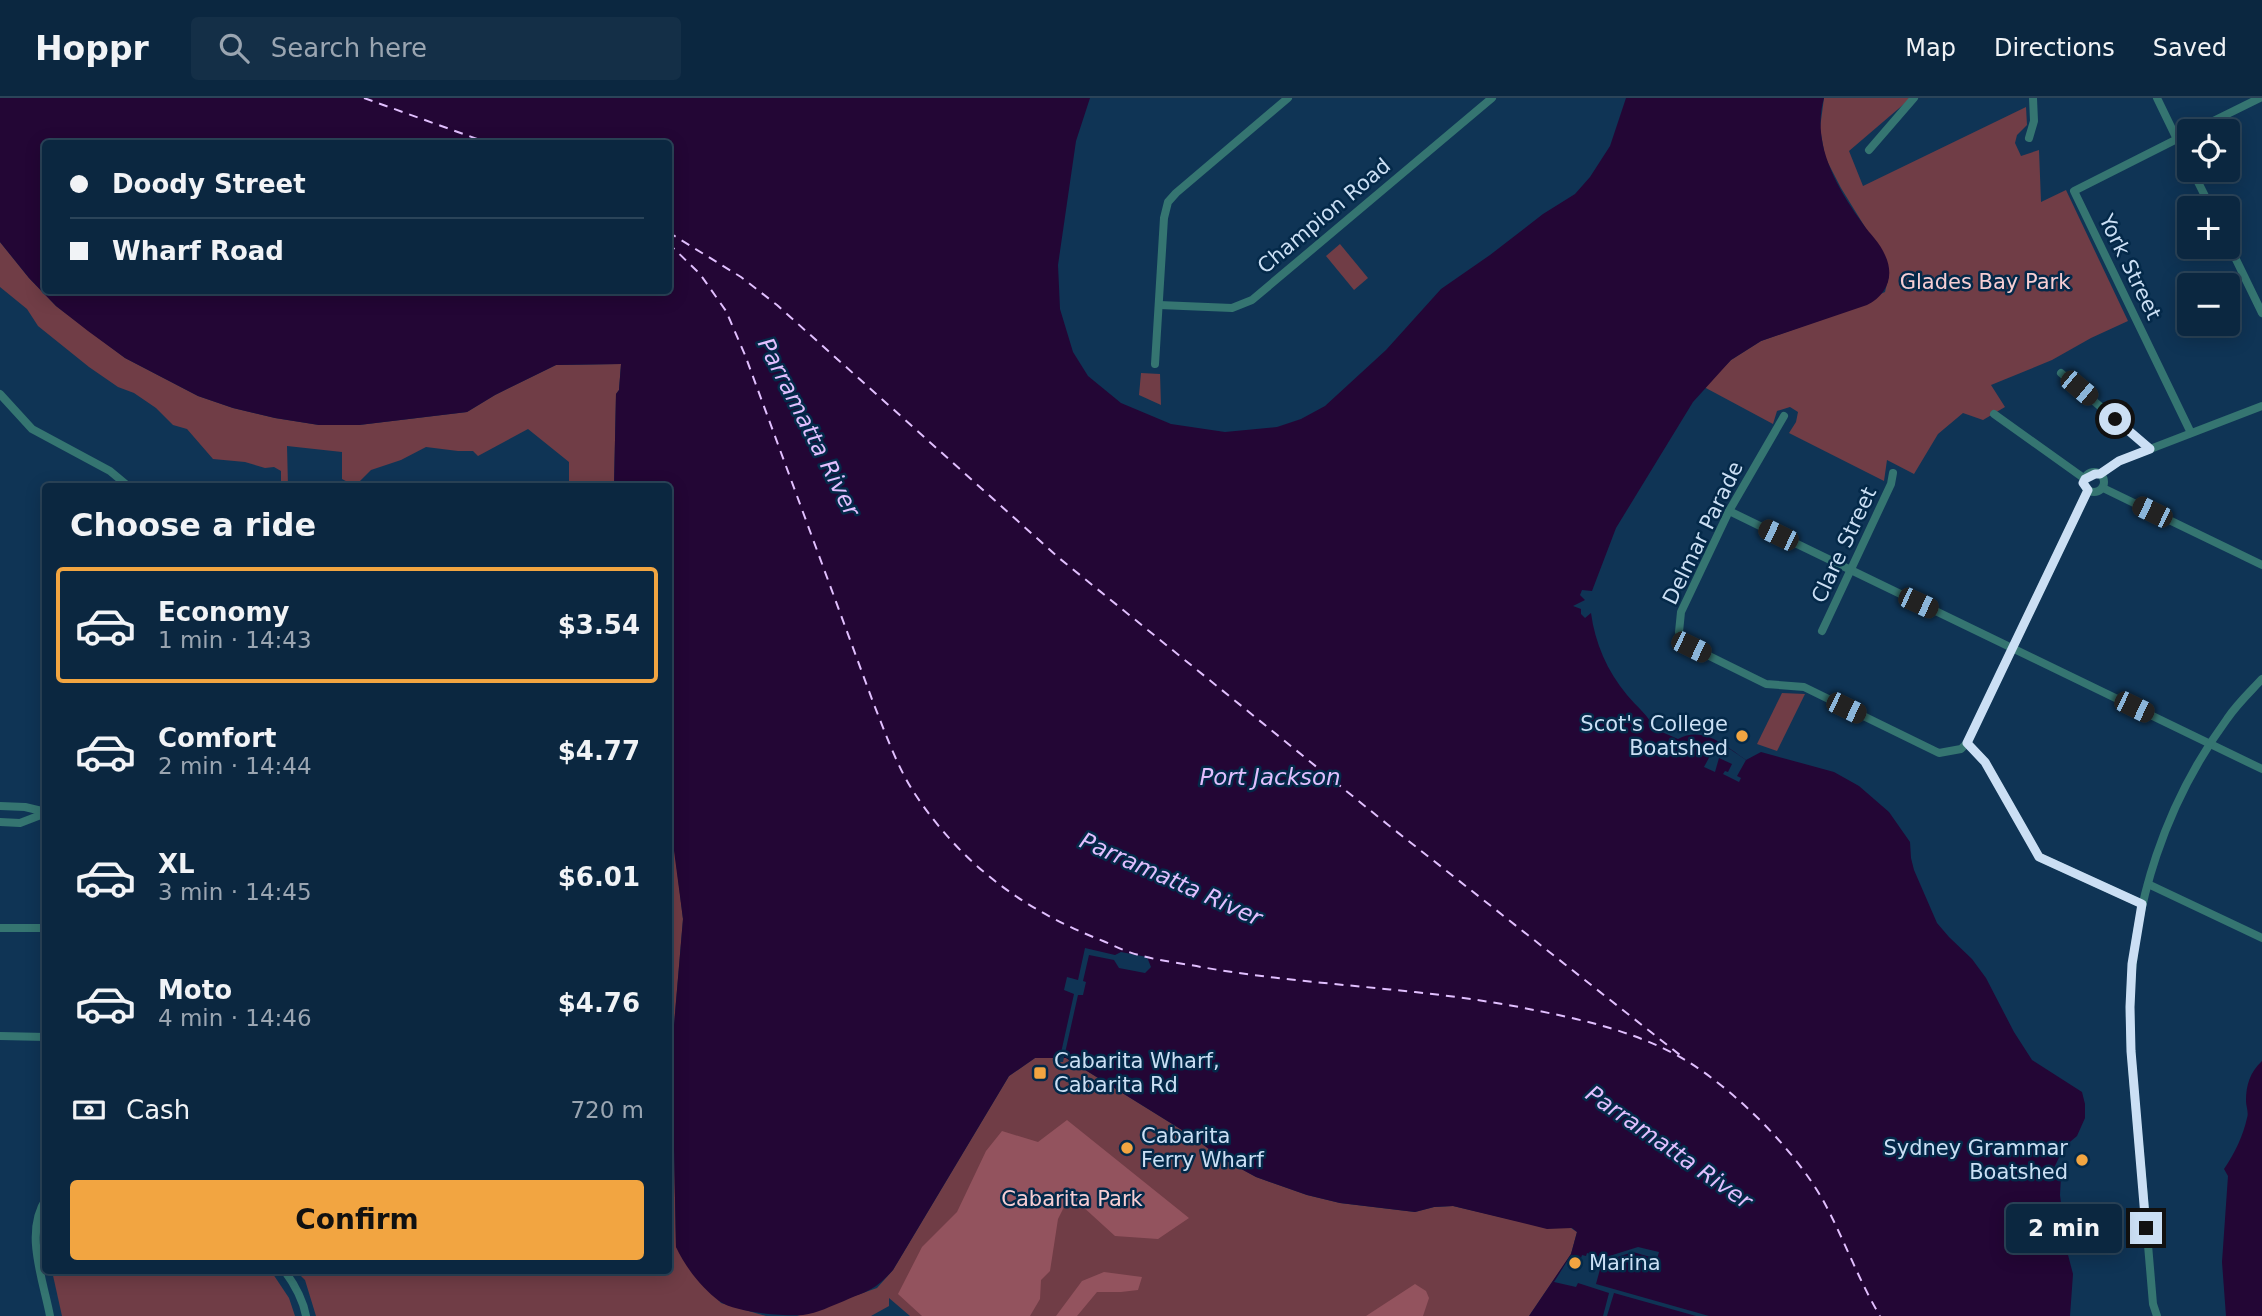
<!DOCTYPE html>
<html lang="en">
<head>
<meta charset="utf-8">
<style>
  body { margin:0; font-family:"DejaVu Sans",sans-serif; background:#142f47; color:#f1f3f6; height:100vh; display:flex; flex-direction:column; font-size:26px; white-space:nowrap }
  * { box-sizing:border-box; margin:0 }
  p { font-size:23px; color:#9aa5b1 }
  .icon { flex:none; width:38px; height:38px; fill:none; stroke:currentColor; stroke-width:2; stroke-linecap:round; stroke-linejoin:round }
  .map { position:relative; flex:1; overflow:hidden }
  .panel { position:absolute; left:42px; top:385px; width:630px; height:791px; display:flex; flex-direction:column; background:#0b2740; border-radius:7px; box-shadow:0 4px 18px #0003,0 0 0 2px #2b4459 }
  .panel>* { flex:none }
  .banner { position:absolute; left:42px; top:42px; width:630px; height:154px; border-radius:7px; box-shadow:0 4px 18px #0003,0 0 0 2px #2b4459; display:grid; align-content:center; height:154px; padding:0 28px; background:#0b2740 }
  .tools { position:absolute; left:2177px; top:21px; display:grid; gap:14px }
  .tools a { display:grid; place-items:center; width:63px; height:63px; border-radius:7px; background:#0b2740; box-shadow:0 4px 18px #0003,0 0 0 2px #2b4459; font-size:35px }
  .end { position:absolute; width:32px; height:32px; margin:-16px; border:9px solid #cbdff4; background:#111; box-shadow:0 0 0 4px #111 }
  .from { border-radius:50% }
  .bubble { position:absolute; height:49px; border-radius:7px; background:#0b2740; box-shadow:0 4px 18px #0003,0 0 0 2px #2b4459; font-size:23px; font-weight:800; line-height:49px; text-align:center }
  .car { position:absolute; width:21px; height:42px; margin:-21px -10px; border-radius:9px; box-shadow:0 0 5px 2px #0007; background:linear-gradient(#222 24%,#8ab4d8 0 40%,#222 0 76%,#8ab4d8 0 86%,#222 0) }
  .banner b { display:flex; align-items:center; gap:24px; height:66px; font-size:26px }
  .banner b+b { border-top:2px solid #2b4459 }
  .banner i { width:18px; height:18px; background:#f1f3f6 }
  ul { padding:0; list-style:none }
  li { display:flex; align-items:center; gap:21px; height:116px; margin:0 14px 10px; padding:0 14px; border:4px solid transparent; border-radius:7px }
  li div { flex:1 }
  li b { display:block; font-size:26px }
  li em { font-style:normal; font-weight:800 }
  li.active { border-color:#f2a541 }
  li>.icon { width:63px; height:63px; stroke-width:1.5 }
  h2 { padding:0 28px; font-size:32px; line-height:84px }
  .pay { display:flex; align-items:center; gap:18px; height:77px; padding:0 28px; font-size:26px }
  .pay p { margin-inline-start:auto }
  .primary-button { display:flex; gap:14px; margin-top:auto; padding:14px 28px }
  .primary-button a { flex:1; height:80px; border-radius:7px; background:#f2a541; color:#111; font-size:28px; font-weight:800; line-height:80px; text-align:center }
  header { display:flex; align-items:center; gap:42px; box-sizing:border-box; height:98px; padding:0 35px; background:#0b2740; border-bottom:2px solid #2b4459 }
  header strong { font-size:33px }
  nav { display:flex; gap:38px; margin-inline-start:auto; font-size:24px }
  .search { width:490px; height:63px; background:#142f47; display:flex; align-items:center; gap:18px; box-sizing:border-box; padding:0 24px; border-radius:7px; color:#9aa5b1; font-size:26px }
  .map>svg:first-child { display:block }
  .green { fill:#703d46 }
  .forest { fill:#93535e }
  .water { fill:#230635; fill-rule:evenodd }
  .pier { fill:#0f3455 }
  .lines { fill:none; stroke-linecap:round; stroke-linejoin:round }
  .ferry { stroke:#e1bffe; stroke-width:2; stroke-dasharray:9 7; stroke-linecap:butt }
  .minor { stroke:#357571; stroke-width:8 }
  .route { stroke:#cbdff4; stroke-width:9 }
  .poi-dot { fill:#f2a541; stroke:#042949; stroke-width:2.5 }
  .labels { text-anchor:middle; stroke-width:5; stroke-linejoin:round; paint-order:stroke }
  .street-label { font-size:21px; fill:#cbdff4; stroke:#042949 }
  .park-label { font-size:21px; fill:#f7ced3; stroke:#042949 }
  .poi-label { font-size:21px; fill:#cbdff4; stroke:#042949; text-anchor:start }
  .water-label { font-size:23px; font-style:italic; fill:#e1bffe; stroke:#042949 }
</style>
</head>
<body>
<header>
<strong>Hoppr</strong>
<div class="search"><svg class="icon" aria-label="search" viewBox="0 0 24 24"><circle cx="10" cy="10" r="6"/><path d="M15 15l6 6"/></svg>Search here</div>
<nav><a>Map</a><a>Directions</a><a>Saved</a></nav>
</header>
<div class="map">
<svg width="2262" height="1218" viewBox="0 0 2262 1218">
  <rect width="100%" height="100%" fill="#0f3455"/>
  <g class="green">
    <path d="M1824 0H1911L1849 53 1863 88 2026 9 2027 27 2017 37 2015 45 2021 58 2039 52 2041 104 2066 92 2128 223 2091 240 2052 262 1991 287 2005 309 1983 322 1963 315 1938 336 1914 376 1887 362 1884 383 1789 335 1796 324 1798 314 1790 309 1777 313 1773 326 1704 289 1731 262 1761 243 1840 215 1885 194 1889 177 1865 129 1841 90 1825 59 1820 30Z"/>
    <path d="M0 144 29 180 56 208 125 260 198 298 233 310 275 320 319 327H359L467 314 495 297 556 267 621 266 619 292 616 296 614 388H569V364L528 331 478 358 473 353H458L426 349 401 362 371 372 355 388 342 381V354L287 348 288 388H281V373L274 369 265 370 245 364 213 361 187 331 173 327 156 310 134 295 118 289 89 269 38 228 27 211 0 189Z"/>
    <path d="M1340 146 1368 180 1354 192 1326 158Z"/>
    <path d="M1141 275 1160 276 1161 307 1139 297Z"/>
    <path d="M1782 595 1805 596 1777 653 1757 646Z"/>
    <path d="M669 707 683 821 672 951 676 1149 721 1205 766 1218H316L305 1182 296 1173 668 1172Z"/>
    <path d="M1035 960H1066L1190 1037 1221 1060 1256 1079 1307 1097 1340 1105 1415 1114 1434 1109 1453 1108 1547 1130H1571L1577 1134 1571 1156 1529 1218H910L889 1200V1208L871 1218H797L877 1190 893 1172 1009 978Z"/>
    <path d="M52 1173H271L289 1200 295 1218H62Z"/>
  </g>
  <g class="forest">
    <path d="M1067 1022 1189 1120 1158 1141 1115 1138 1070 1097 1058 1121 1050 1173 1041 1182 1040 1201 1030 1218H922L898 1196 922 1149 957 1114 986 1053 1002 1033 1038 1044Z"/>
    <path d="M1104 1174 1142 1179 1138 1192 1121 1194H1097L1077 1218H1056L1082 1183Z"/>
    <path d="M1415 1186 1426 1193 1429 1200 1423 1218H1366Z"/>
  </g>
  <g class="water">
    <path d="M0 0H1090L1076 43 1058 167 1060 211 1073 254 1088 278 1121 305 1171 326 1225 334 1277 329 1301 321 1325 308 1386 252 1441 191 1490 157 1543 116 1575 96 1590 79 1610 48 1626 0H1824C1811 46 1837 90 1863 126 1870 136 1880 145 1885 157 1895 178 1887 197 1867 207L1761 243 1731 262 1693 304 1616 430 1592 493 1582 492 1580 497 1585 502 1573 508 1581 511V516L1585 520 1591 515C1595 545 1607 573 1627 597 1637 609 1648 617 1655 631L1678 641C1703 627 1726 648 1746 662L1761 654 1834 674 1859 688 1889 714 1910 744 1911 760 1914 772 1937 825 1949 839 1972 861 1986 880 2014 934 2032 962 2082 994 2085 1006V1020L2077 1038 2064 1049 2054 1070 2061 1078 2060 1097 2067 1153 2073 1176 2070 1218H1529L1571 1156 1577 1134 1572 1130 1547 1131 1453 1108 1434 1109 1415 1114 1340 1105 1307 1097 1256 1079 1221 1060 1190 1037 1066 960H1035L1009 978 893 1172C874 1193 869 1192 844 1203 831 1208 818 1215 803 1217 783 1218 736 1215 719 1203 702 1190 685 1169 676 1149L672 951 683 821 668 707V388H614L616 296 619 292 621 266 556 267 495 297 467 314 359 327H319L275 320 233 310 198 298 125 260 88 233 56 208 29 180 0 144ZM46 46H668V192H46Z"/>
    <path d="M2262 963V1218H2226L2222 1164 2228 1078 2224 1071C2235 1055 2243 1038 2247 1020 2249 1015 2246 1008 2246 1003 2246 987 2250 974 2262 963Z"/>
  </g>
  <g class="pier">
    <path d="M1718 643 1746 662 1737 678 1741 680 1739 684 1723 676 1725 673 1728 674 1732 666 1719 660 1715 674 1704 669Z"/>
    <path d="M1085 850 1115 857 1121 854 1147 859 1151 869 1145 875 1119 870 1114 862 1089 857 1083 883 1086 884 1083 897H1078L1063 964H1059L1074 896 1064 892 1067 879 1078 882Z"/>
    <path d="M1638 1149 1659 1154 1657 1161 1633 1154 1602 1164 1596 1186 1709 1218H1696L1614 1195 1607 1218H1603L1609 1195 1578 1185 1576 1189 1554 1184 1571 1157 1581 1160 1582 1157 1586 1158 1587 1155 1603 1160Z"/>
  </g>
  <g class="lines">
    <g class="ferry">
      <path d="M364 0 491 46"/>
      <path d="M668 134 741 179 777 207 1059 460 1387 726 1685 961"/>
      <path d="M668 145 700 176 726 213 745 257 873 604C885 634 897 669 915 696 963 768 1024 812 1103 843 1115 848 1126 854 1139 857 1159 863 1181 865 1201 869 1308 888 1417 889 1524 910 1580 921 1637 933 1687 963 1737 994 1795 1052 1824 1104 1844 1141 1858 1181 1880 1218"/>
    </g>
    <g class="minor">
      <path d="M2157 0 2189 66"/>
      <path d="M2193 33 2260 0"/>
      <path d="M2189 35 2074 93 2191 335"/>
      <path d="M2029 40 2034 23 2033 0"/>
      <path d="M1869 52 1914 0"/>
      <path d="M2192 72 2211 110"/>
      <path d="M2228 145 2262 215"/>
      <path d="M1159 207 1232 210 1252 202 1492 0"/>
      <path d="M1155 266 1164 120 1168 104 1176 95 1288 0"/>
      <path d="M2061 275 2150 351"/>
      <path d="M0 296 32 331 110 373 128 388"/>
      <path d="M1994 316 2085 381"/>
      <path d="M1784 318 1729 413 1681 514 1679 534 1682 541 1691 549 1766 586 1804 589 1939 655 1961 651 1967 645 2088 392"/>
      <circle cx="2094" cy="384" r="10"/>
      <path d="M2100 376 2119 363 2262 308"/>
      <path d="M2103 390 2262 467"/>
      <path d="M1729 413 2262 671"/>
      <path d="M1822 533 1891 386 1893 375"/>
      <path d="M1967 645 1985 664 2039 759 2142 806"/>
      <path d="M0 708 25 709 46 714"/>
      <path d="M0 724 20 725 46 715"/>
      <path d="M2148 786 2262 840"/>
      <path d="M0 830H46"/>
      <path d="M0 938 46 939"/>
      <path d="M46 1101C24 1134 43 1181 50 1218"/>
      <path d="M284 1172C295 1187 303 1201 306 1218"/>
      <path d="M2157 1218 2153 1206C2148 1146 2143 1086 2137 1026 2134 987 2129 948 2130 909 2132 806 2166 704 2227 621 2237 606 2250 594 2262 581"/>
    </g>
  </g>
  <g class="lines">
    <path class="route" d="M2115 321 2150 351 2119 363 2100 376H2095L2085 381 2083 385 2088 392 1967 645 1985 664 2039 759 2142 806 2132 866 2130 909 2131 953 2146 1130"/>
  </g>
  <g class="poi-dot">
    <circle cx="1742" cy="638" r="7"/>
    <rect x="1033" y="968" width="14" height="14" rx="3.5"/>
    <circle cx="1127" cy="1050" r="7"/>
    <circle cx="2082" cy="1062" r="7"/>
    <circle cx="1575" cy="1165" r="7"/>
  </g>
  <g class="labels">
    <g class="street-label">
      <text transform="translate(1324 118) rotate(-40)" y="7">Champion Road</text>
      <text transform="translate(2130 169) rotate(64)" y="7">York Street</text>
      <text transform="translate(1703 435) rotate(-64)" y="7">Delmar Parade</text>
      <text transform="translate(1844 447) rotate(-65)" y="7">Clare Street</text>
    </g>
    <g class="park-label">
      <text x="1985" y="191">Glades Bay Park</text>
      <text x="1072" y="1108">Cabarita Park</text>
    </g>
    <g class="poi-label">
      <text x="1728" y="633" text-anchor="end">Scot's College<tspan x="1728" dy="24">Boatshed</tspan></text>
      <text x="1054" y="970">Cabarita Wharf,<tspan x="1054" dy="24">Cabarita Rd</tspan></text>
      <text x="1141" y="1045">Cabarita<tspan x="1141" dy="24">Ferry Wharf</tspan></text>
      <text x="2068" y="1057" text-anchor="end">Sydney Grammar<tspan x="2068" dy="24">Boatshed</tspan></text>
      <text x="1589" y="1172">Marina</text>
    </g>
    <g class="water-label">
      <text transform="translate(809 329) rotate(63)" y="8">Parramatta River</text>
      <text x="1270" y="687">Port Jackson</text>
      <text transform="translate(1171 781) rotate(24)" y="8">Parramatta River</text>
      <text transform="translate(1669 1049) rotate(35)" y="8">Parramatta River</text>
    </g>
  </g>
</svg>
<div class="tools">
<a><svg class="icon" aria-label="locate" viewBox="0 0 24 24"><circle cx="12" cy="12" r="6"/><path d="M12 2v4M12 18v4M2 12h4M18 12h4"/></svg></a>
<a>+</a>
<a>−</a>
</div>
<i class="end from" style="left:2115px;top:321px"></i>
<i class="end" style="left:2146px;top:1130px"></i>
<div class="bubble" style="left:2006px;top:1106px;width:116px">2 min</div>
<i class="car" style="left:2079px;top:290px;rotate:130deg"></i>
<i class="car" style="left:2152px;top:414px;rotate:296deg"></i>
<i class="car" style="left:1778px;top:437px;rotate:296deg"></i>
<i class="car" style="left:1918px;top:505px;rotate:115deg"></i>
<i class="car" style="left:1691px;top:549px;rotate:116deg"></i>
<i class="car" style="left:2134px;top:609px;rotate:116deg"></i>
<i class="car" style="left:1846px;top:610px;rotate:116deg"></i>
<div class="banner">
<b><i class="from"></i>Doody Street</b>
<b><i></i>Wharf Road</b>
</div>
<section class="panel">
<h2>Choose a ride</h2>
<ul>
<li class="active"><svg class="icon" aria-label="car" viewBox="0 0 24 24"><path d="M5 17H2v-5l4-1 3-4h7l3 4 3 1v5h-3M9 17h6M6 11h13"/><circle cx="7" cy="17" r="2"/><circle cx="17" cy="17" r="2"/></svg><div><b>Economy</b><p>1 min · 14:43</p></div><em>$3.54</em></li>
<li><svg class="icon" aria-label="car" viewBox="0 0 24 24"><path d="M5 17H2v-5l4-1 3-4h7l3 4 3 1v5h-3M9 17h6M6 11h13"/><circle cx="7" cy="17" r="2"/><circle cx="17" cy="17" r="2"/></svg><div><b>Comfort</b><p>2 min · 14:44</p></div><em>$4.77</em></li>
<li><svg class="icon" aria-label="car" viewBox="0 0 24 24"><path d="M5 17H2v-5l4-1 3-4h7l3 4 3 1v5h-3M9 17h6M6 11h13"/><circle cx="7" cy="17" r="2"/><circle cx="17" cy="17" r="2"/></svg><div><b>XL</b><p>3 min · 14:45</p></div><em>$6.01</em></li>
<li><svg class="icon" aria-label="car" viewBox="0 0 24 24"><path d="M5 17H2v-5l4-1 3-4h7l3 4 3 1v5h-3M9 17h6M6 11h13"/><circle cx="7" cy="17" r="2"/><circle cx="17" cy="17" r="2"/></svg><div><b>Moto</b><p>4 min · 14:46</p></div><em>$4.76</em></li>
</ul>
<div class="pay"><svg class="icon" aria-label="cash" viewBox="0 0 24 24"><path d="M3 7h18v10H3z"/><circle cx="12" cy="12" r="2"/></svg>Cash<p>720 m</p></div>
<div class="primary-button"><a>Confirm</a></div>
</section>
</div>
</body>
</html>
